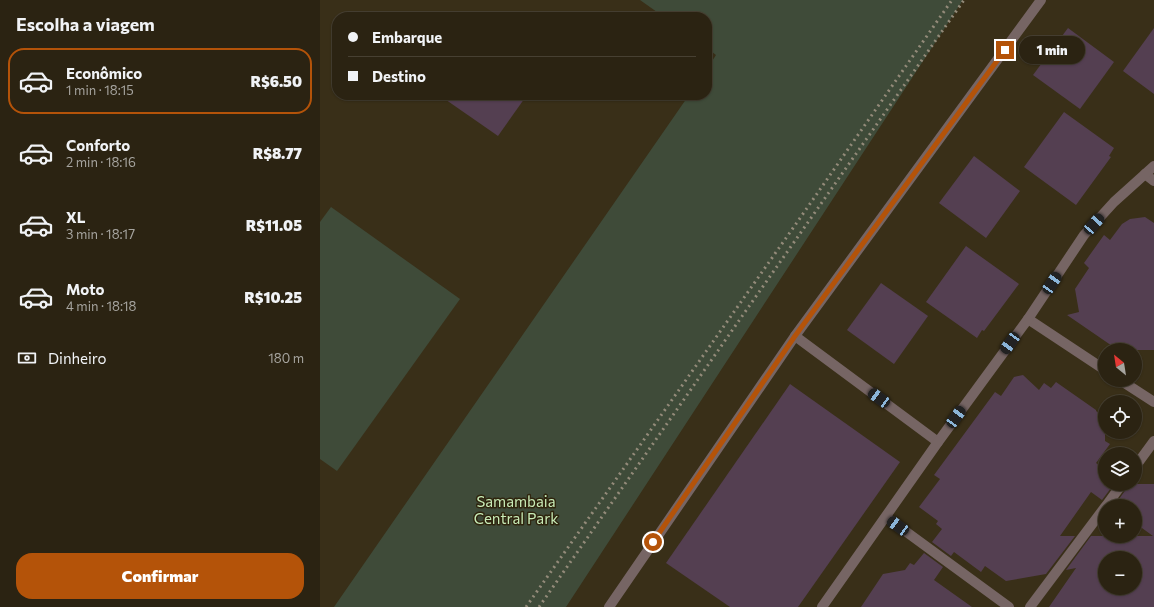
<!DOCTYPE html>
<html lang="pt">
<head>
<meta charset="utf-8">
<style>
  body { margin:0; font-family:Commissioner,sans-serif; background:#332b1b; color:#f1f3f6; height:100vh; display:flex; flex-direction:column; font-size:15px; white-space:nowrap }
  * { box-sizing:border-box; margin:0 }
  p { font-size:13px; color:#a6a49f }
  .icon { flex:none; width:22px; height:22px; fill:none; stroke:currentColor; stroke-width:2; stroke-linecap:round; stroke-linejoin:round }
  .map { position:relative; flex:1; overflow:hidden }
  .details { display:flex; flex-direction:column; background:#2b2312; width:320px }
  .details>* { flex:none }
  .guide { position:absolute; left:12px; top:12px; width:380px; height:88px; border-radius:16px; box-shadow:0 1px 3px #0004,0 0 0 1px #474032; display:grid; align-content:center; height:88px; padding:0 16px; background:#2b2312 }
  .needle { width:26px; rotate:330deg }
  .fabs { position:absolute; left:778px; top:343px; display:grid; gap:8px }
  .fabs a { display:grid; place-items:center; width:44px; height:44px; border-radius:50%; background:#2b2312; box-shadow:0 1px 3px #0004,0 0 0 1px #474032; font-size:20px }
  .end { position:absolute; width:18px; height:18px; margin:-9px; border:5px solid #b45309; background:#fff; box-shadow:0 0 0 2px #fff }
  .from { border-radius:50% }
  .bubble { position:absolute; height:28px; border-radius:14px; background:#2b2312; box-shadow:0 1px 3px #0004,0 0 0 1px #474032; font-size:13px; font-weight:800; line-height:28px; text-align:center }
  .car { position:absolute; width:12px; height:24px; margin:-12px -6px; border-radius:5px; box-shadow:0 0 3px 1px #0007; background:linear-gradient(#222 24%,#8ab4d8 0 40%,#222 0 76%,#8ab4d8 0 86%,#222 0) }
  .guide b { display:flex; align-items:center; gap:14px; height:38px; font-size:15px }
  .guide b+b { border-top:1px solid #474032 }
  .guide i { width:10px; height:10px; background:#f1f3f6 }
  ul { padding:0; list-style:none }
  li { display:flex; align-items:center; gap:12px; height:66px; margin:0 8px 6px; padding:0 8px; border:2px solid transparent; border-radius:16px }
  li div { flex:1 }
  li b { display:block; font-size:15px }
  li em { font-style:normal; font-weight:800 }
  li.current { border-color:#b45309 }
  li>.icon { width:36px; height:36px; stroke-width:1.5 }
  h2 { padding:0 16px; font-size:18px; line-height:48px }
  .pay { display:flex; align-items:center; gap:10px; height:44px; padding:0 16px; font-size:15px }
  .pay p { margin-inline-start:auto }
  .cta { display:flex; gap:8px; margin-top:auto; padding:8px 16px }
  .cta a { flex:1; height:46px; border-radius:16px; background:#b45309; color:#fff; font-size:16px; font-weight:800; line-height:46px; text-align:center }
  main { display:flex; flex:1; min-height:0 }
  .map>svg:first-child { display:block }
  .green { fill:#3f4b39 }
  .building { fill:#543f51; fill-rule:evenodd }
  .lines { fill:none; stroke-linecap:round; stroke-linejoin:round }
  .minor { stroke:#766564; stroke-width:10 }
  .rail { stroke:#948b7a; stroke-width:3; stroke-dasharray:2 4; stroke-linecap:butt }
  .route { stroke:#b45309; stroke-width:5 }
  .labels { text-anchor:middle; stroke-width:3; stroke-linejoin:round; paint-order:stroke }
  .park-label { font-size:15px; fill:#c8ebb7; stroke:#2f250e }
</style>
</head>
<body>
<main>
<section class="details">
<h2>Escolha a viagem</h2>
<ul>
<li class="current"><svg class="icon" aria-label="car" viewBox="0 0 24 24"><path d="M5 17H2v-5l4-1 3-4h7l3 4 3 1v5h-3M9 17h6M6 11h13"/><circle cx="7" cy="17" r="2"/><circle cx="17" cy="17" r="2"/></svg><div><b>Econômico</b><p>1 min · 18:15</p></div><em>R$6.50</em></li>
<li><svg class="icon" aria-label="car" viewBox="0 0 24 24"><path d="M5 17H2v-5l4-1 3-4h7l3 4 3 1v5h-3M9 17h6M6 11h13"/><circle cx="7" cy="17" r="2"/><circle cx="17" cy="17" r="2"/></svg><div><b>Conforto</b><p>2 min · 18:16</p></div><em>R$8.77</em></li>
<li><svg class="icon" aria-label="car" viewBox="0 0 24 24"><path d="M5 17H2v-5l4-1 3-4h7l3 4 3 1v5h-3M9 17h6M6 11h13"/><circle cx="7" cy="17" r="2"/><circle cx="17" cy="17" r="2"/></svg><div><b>XL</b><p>3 min · 18:17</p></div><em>R$11.05</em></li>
<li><svg class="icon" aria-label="car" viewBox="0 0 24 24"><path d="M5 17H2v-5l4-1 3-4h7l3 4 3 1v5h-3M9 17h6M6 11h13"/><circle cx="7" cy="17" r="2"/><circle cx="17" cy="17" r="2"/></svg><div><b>Moto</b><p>4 min · 18:18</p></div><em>R$10.25</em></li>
</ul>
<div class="pay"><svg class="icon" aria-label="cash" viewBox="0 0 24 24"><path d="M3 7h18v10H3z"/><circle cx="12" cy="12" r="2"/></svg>Dinheiro<p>180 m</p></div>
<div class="cta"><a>Confirmar</a></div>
</section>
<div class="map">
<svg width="834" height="607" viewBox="0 0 834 607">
  <rect width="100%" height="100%" fill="#392f18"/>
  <g class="green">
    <path d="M320 0H643L246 607H14L369 95H387V69L396 55 387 48V17H344Z"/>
    <path d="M11 207 140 299 17 471 0 459V222Z"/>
  </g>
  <g class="building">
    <path d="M748 28 794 62 760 109 713 75Z"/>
    <path d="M834 28V94L803 71Z"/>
    <path d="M119 95H207L178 136Z"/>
    <path d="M744 112 794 148 789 156 791 157 756 205 704 167Z"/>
    <path d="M654 156 700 191 666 238 619 203Z"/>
    <path d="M825 217 834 223V350H798L747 315 759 312 755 289 769 268 764 263 784 235 790 240 802 224 810 219Z"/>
    <path d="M646 246 699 284 664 331 662 330 657 338 606 302Z"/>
    <path d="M561 283 608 316 574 364 527 330Z"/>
    <path d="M703 375 719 390 724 383 731 388 736 382 776 410V411L785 418V441L790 444 776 463 785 470V484H794L782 500 771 492 740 536H755L726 574 686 581 665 566 661 572 634 552 631 556 612 542 622 529 616 524 618 521 599 507 620 479 614 475 675 392 681 396 694 377Z"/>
    <path d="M470 384 580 462 478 607H410L346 563Z"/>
    <path d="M808 484H834V607H729L756 568 746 570 771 536H833L815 523V506H794L807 488ZM785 558H815V588H785Z"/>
    <path d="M604 553 623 567 614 580 652 607H541L563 574 585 570 590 563 594 565Z"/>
  </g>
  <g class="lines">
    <g class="minor">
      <path d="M825 174 834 181"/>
      <path d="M708 319 785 370"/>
      <path d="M800 380 834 402"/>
      <path d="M618 442 475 336 721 0"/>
      <path d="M815 467 834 441"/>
      <path d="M786 506 802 484"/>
      <path d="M566 517 689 607"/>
      <path d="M289 607 475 336"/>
      <path d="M502 607 618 442 708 319 764 235 794 202 834 166"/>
      <path d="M710 607 785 507"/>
    </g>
    <g class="rail">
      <path d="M206 607 478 221 632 0"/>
      <path d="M219 607 418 322 644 0"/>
    </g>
  </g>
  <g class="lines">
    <path class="route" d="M333 542 475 336 685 50"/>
  </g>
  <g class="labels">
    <g class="park-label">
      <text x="196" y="507">Samambaia<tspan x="196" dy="17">Central Park</tspan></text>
    </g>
  </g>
</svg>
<div class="fabs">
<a><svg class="needle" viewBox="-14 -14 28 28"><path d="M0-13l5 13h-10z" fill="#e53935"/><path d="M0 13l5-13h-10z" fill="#a6a49f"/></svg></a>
<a><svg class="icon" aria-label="locate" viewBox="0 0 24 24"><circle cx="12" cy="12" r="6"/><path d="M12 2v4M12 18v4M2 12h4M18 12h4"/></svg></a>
<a><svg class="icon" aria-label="layers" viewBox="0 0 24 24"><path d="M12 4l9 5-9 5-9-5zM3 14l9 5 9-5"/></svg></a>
<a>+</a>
<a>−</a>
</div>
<i class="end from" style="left:333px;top:542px"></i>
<i class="end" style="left:685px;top:50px"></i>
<div class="bubble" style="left:699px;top:36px;width:66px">1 min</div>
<i class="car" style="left:774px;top:224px;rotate:42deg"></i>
<i class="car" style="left:732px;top:283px;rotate:34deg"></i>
<i class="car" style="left:690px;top:343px;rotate:216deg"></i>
<i class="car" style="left:559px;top:398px;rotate:306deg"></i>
<i class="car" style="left:636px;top:417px;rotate:36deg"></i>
<i class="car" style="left:578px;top:526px;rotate:306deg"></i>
<div class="guide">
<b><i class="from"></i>Embarque</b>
<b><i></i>Destino</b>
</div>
</div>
</main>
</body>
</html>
